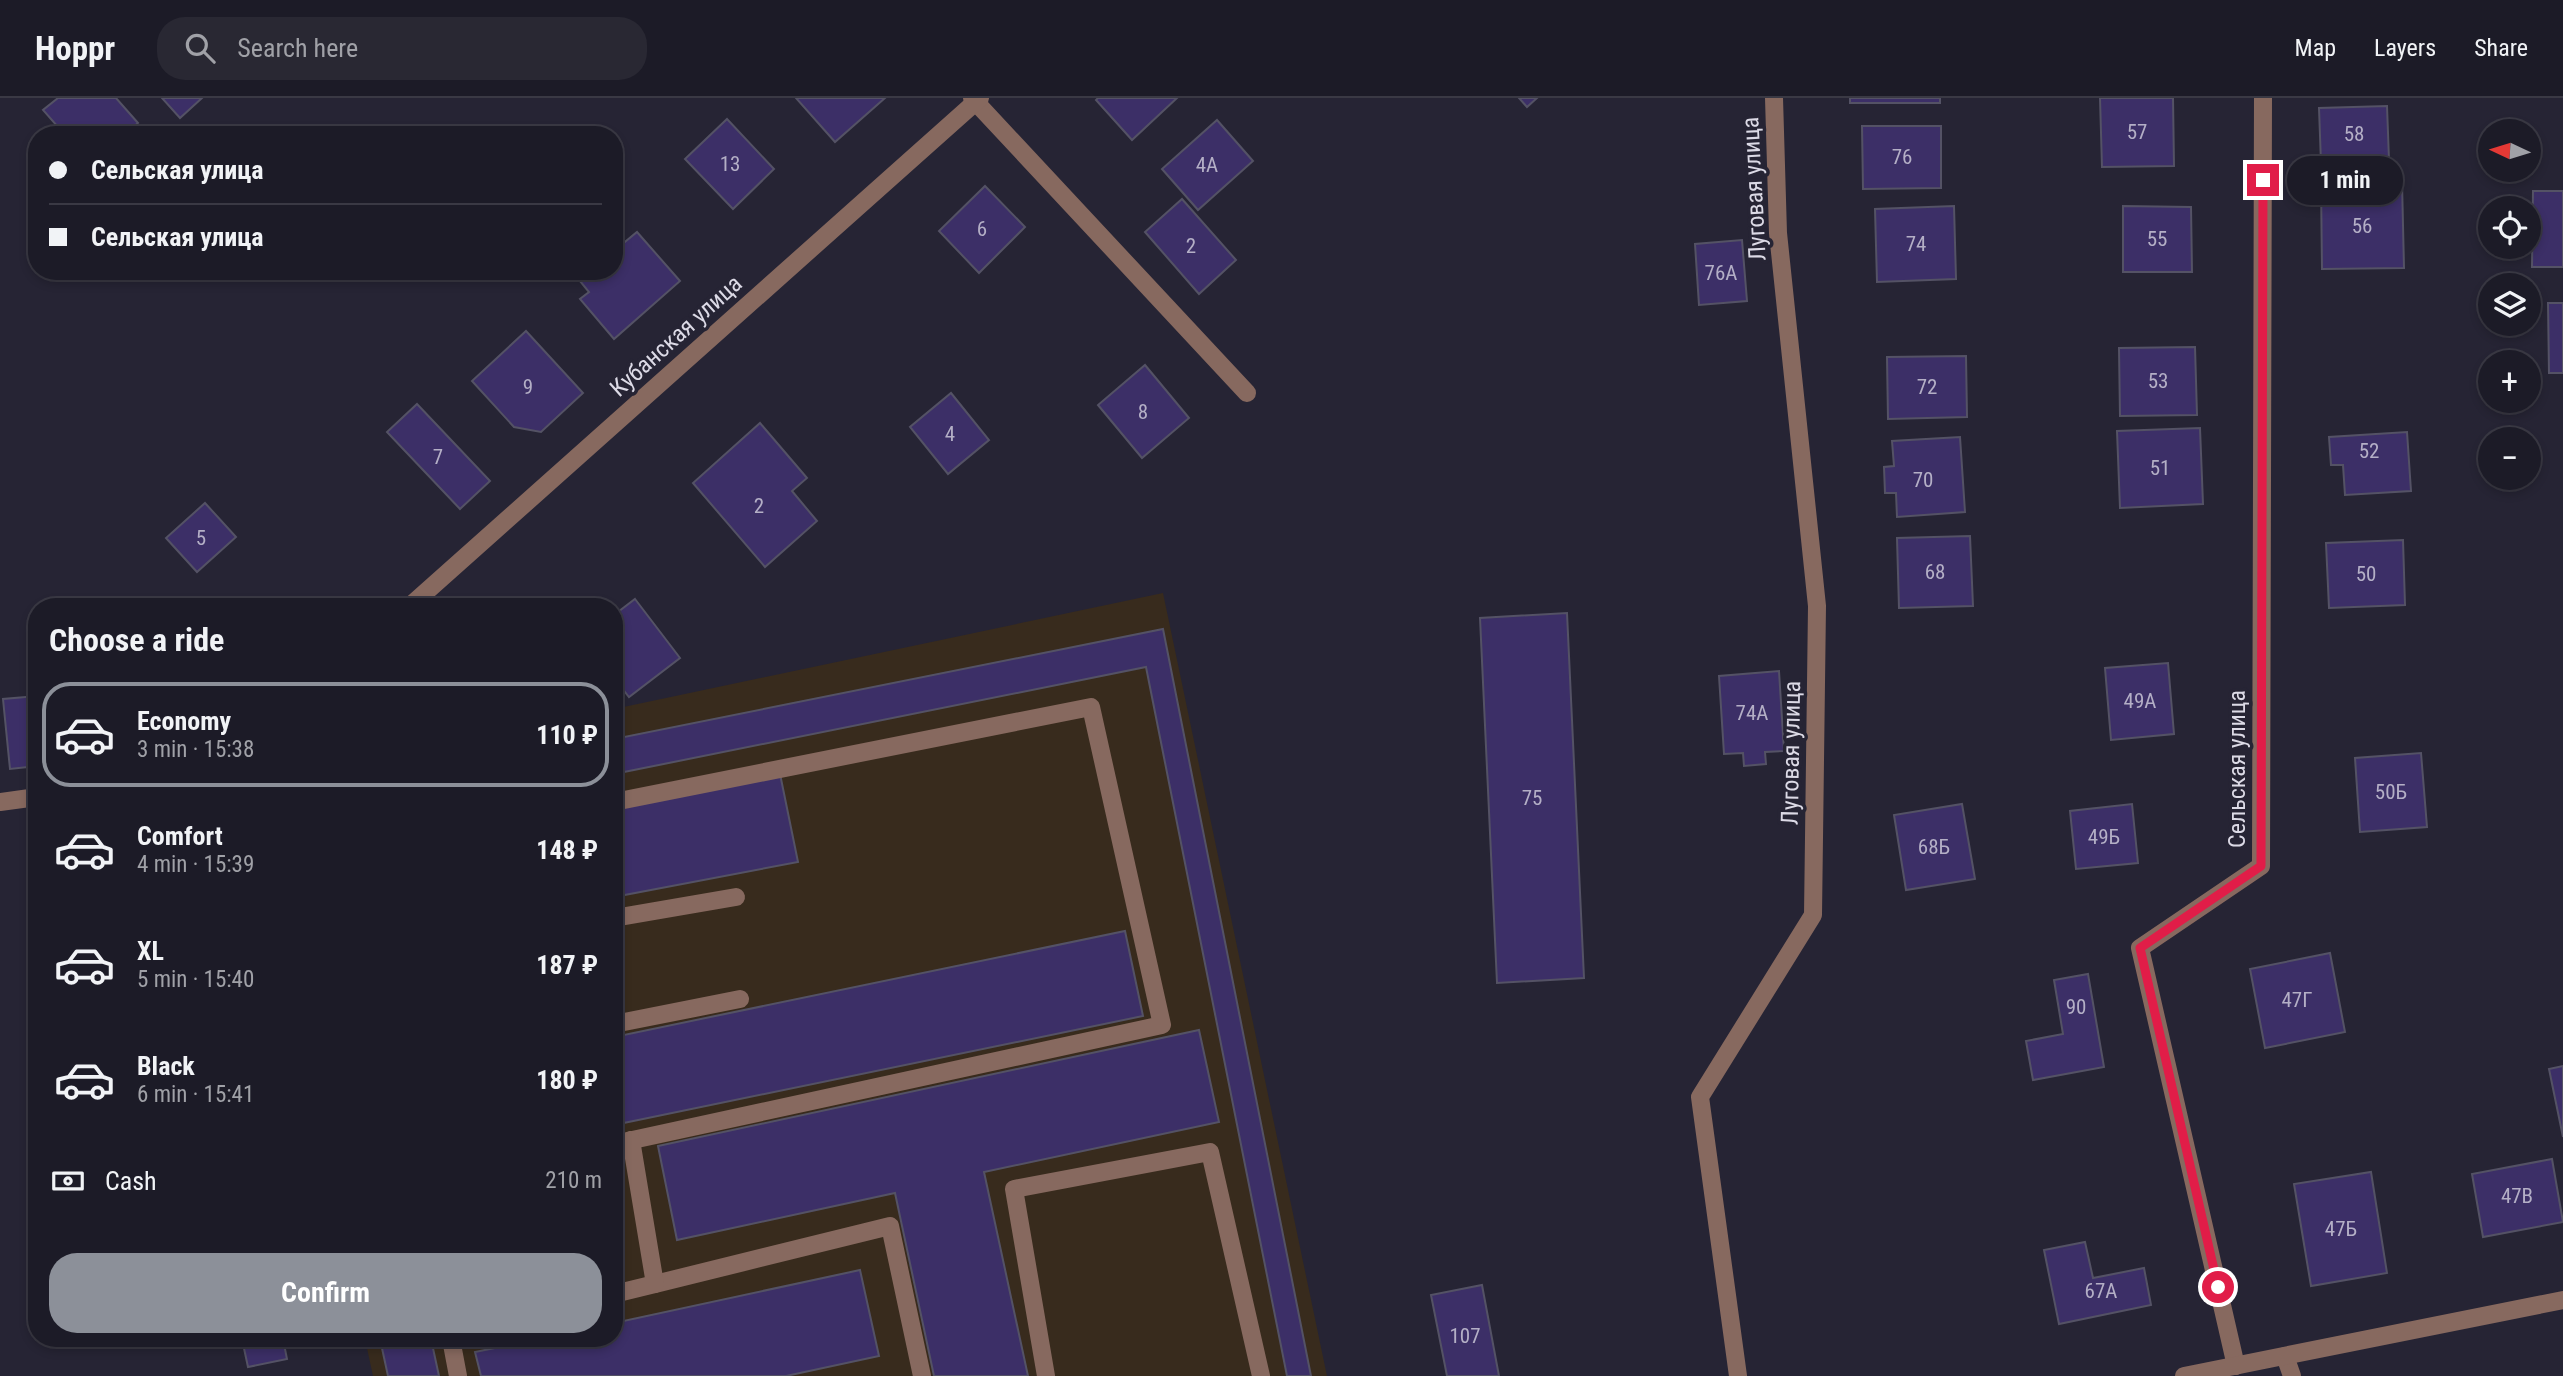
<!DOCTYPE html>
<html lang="en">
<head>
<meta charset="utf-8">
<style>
  body { margin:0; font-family:"Roboto Condensed",sans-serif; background:#292833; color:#f1f3f6; height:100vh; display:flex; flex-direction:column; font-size:26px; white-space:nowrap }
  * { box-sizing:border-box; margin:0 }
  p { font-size:23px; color:#a0a1a7 }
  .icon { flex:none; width:38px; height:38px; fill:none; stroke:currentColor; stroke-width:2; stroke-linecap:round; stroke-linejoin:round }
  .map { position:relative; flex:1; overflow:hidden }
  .details { position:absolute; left:28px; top:500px; width:595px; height:749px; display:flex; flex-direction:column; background:#1c1b27; border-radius:28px; box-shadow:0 4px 10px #0003,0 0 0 2px #3a3944 }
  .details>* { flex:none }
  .guide { position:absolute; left:28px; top:28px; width:595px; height:154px; border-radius:28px; box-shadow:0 4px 10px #0003,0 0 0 2px #3a3944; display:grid; align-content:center; height:154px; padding:0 21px; background:#1c1b27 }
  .needle { width:46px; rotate:274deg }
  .tools { position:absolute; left:2478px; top:21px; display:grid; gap:14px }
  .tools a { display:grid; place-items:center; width:63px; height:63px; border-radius:50%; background:#1c1b27; box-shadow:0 4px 10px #0003,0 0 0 2px #3a3944; font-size:35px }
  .end { position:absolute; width:32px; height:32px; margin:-16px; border:9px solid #e11d48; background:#fff; box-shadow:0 0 0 4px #fff }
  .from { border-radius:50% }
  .bubble { position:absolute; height:49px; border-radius:24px; background:#1c1b27; box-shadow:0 4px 10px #0003,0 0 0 2px #3a3944; font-size:23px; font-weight:700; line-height:49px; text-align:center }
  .guide b { display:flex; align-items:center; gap:24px; height:66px; font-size:26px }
  .guide b+b { border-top:2px solid #3a3944 }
  .guide i { width:18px; height:18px; background:#f1f3f6 }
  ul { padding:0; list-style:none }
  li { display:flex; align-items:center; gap:21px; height:105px; margin:0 14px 10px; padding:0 7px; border:4px solid transparent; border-radius:28px }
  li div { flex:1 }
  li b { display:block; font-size:26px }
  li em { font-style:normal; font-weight:700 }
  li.selected { border-color:#8c9099 }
  li>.icon { width:63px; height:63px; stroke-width:1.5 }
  h2 { padding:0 21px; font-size:32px; line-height:84px }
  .pay { display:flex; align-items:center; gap:18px; height:77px; padding:0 21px; font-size:26px }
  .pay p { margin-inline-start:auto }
  .primary-button { display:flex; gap:14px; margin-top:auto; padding:14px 21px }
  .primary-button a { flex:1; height:80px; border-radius:28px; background:#8c9099; color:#fff; font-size:28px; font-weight:700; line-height:80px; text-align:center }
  header { display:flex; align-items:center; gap:42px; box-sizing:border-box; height:98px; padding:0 35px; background:#1c1b27; border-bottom:2px solid #3a3944 }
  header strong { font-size:33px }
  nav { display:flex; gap:38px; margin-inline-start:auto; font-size:24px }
  .search { width:490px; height:63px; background:#292833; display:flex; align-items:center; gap:18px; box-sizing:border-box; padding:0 24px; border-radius:28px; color:#a0a1a7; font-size:26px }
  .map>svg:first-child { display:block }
  .industrial { fill:#382b1d }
  .building { fill:#3c2f67; stroke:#545265; stroke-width:2 }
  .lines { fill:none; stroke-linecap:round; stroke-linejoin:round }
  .minor { stroke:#87695f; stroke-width:18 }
  .route { stroke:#e11d48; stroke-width:9 }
  .labels { text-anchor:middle; stroke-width:7; stroke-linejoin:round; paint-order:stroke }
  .number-label { font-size:21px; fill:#b4afc6 }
  .street-label { font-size:24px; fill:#dcdae6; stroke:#262434 }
</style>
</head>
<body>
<header>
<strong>Hoppr</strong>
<div class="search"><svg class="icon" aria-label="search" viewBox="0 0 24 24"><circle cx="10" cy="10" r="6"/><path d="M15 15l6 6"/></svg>Search here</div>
<nav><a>Map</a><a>Layers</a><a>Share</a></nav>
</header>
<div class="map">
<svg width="2563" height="1278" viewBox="0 0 2563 1278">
  <rect width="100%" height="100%" fill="#262434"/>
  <path class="industrial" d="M1163 495 1327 1278H373L365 1241H614V611Z"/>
  <g class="building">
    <path d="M58 0H116L138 25 124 37H65L43 12Z"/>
    <path d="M162 0H202L180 20Z"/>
    <path d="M796 0H885L835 44Z"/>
    <path d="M1098 0H1177L1132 42 1096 2Z"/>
    <path d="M1519 0H1537L1527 9Z"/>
    <rect x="1850" y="0" width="90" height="5"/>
    <path d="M2100 0H2173L2174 68 2102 69Z"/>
    <path d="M2387 8 2389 62 2321 65 2319 10Z"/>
    <path d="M727 21 774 71 733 111 685 61Z"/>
    <path d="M1217 22 1253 63 1198 112 1162 71Z"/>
    <path d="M1862 28H1941V90L1863 91Z"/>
    <path d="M2402 84 2404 170 2322 171 2321 86Z"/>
    <path d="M985 88 1025 129 979 175 939 133Z"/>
    <path d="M2533 93H2563V169H2532Z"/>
    <path d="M1182 101 1236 162 1199 196 1145 134Z"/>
    <path d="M1954 108 1956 181 1877 184 1875 111Z"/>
    <path d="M2123 108 2191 109 2192 174H2123Z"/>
    <path d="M637 134 680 183 614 241 580 201 589 194 580 183 591 173H614V153Z"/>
    <path d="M1742 142 1747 203 1699 207 1695 146Z"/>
    <path d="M2548 205H2563V275H2549Z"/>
    <path d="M526 233 583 295 541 334 514 329 472 283Z"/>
    <path d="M2195 249 2197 317 2120 318 2119 250Z"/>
    <path d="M1966 258 1967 319 1888 321 1887 259Z"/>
    <path d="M1145 267 1189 320 1142 360 1098 307Z"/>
    <path d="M951 295 989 342 948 376 910 329Z"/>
    <path d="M417 306 490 383 460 411 387 334Z"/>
    <path d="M760 325 807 380 792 393 817 423 765 469 693 385Z"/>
    <path d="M2200 330 2203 406 2120 410 2117 333Z"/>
    <path d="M2407 334 2411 393 2345 397 2343 367H2331L2329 339Z"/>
    <path d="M1960 339 1965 414 1897 419 1896 395H1885L1884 369 1894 368 1892 343Z"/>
    <path d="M205 405 236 439 197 474 166 440Z"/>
    <path d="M1970 438 1973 508 1899 510 1897 440Z"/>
    <path d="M2403 442 2405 507 2329 510 2326 445Z"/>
    <path d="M635 501 680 560 629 599 614 580V517Z"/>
    <path d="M1567 515 1584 880 1497 885 1480 520Z"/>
    <path d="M1163 531 1311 1278H1287L1146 569 614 676V641Z"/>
    <path d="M2168 565 2174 636 2111 642 2105 570Z"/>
    <path d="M1779 573 1784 653 1765 654 1766 666 1744 668 1743 655 1724 656 1719 578Z"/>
    <path d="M37 598V668L10 671 3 601Z"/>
    <path d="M2421 655 2427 729 2360 734 2355 660Z"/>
    <path d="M779 671 798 764 614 799V704Z"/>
    <path d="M1962 706 1975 781 1906 792 1894 717Z"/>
    <path d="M2132 706 2138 765 2076 771 2070 713Z"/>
    <path d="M1125 833 1143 918 614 1027V939Z"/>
    <path d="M2330 855 2345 934 2265 950 2250 871Z"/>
    <path d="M2088 876 2104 969 2033 982 2026 943 2063 936 2054 882Z"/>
    <path d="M1199 932 1219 1024 984 1074 1028 1278H934L895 1095 677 1142 658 1048Z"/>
    <path d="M2563 968V1039L2549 971Z"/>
    <path d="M2552 1061 2563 1124 2483 1139 2472 1076Z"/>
    <path d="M2371 1074 2387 1175 2311 1188 2294 1086Z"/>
    <path d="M2085 1144 2093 1180 2144 1170 2151 1207 2059 1226 2044 1152Z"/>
    <path d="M860 1172 879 1258 786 1278H481L475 1254 539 1241H614V1225Z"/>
    <path d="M1482 1187 1499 1278H1447L1431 1197Z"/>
    <path d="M242 1241H283L287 1261 248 1269Z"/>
    <path d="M380 1241H431L439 1278H388Z"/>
  </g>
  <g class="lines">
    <g class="minor">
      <path d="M972 0 1247 295"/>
      <path d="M409 509 980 0"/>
      <path d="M0 704 37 699"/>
      <path d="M614 704 1091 609 1162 927 614 1046"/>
      <path d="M614 820 736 799"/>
      <path d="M614 926 740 901"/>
      <path d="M655 1186 890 1128 922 1278"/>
      <path d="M614 1196 655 1186 631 1042"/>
      <path d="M451 1241 458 1278"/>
      <path d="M2285 1258 2292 1278"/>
      <path d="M2236 1268 2140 850 2261 768 2263 0"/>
      <path d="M1046 1278 1014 1091 1210 1054 1261 1278"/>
      <path d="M1738 1278 1700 999 1813 817 1817 508 1778 135 1774 0"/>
      <path d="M2184 1278 2563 1202"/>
    </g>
  </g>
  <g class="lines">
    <path class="route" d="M2218 1189 2140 850 2261 768 2263 82"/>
  </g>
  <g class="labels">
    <g class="number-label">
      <text x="2137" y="41">57</text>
      <text x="2354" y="43">58</text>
      <text x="1902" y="66">76</text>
      <text x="730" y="73">13</text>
      <text x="1207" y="74">4А</text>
      <text x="2362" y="135">56</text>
      <text x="982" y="138">6</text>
      <text x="2157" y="148">55</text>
      <text x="1916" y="153">74</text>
      <text x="1191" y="155">2</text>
      <text x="1721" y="182">76А</text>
      <text x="2158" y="290">53</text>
      <text x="528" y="296">9</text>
      <text x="1927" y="296">72</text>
      <text x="1143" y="321">8</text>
      <text x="950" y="343">4</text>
      <text x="2369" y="360">52</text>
      <text x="438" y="366">7</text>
      <text x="2160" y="377">51</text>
      <text x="1923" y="389">70</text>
      <text x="759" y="415">2</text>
      <text x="201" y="447">5</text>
      <text x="1935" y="481">68</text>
      <text x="2366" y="483">50</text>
      <text x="2140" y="610">49А</text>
      <text x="1752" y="622">74А</text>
      <text x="2391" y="701">50Б</text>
      <text x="1532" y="707">75</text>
      <text x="2104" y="746">49Б</text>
      <text x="1934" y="756">68Б</text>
      <text x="2297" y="909">47Г</text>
      <text x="2076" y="916">90</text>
      <text x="2517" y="1105">47В</text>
      <text x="2341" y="1138">47Б</text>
      <text x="2101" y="1200">67А</text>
      <text x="1465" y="1245">107</text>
    </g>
    <g class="street-label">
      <text transform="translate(1754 91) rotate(-93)" y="8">Луговая улица</text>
      <text transform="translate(676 238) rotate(-42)" y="8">Кубанская улица</text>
      <text transform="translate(1791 655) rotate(-89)" y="8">Луговая улица</text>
      <text transform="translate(2237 671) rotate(-90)" y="8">Сельская улица</text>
    </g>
  </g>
</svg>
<div class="tools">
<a><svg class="needle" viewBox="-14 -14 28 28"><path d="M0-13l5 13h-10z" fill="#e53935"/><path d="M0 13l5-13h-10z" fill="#a0a1a7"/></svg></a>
<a><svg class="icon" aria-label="locate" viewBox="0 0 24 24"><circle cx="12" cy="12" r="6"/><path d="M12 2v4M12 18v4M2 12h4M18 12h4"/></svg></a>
<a><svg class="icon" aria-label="layers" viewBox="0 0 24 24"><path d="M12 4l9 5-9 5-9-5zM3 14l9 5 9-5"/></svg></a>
<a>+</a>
<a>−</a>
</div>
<i class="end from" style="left:2218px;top:1189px"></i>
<i class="end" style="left:2263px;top:82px"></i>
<div class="bubble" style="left:2287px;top:58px;width:116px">1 min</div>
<div class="guide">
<b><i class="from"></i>Сельская улица</b>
<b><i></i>Сельская улица</b>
</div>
<section class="details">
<h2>Choose a ride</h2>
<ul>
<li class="selected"><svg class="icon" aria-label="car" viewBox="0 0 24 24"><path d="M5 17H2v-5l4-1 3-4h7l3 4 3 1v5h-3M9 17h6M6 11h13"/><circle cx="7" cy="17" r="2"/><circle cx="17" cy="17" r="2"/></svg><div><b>Economy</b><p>3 min · 15:38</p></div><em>110 ₽</em></li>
<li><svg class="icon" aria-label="car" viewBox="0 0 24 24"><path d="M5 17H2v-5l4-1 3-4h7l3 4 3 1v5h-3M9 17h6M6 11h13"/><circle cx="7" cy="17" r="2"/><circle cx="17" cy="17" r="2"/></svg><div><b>Comfort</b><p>4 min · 15:39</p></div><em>148 ₽</em></li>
<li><svg class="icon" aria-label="car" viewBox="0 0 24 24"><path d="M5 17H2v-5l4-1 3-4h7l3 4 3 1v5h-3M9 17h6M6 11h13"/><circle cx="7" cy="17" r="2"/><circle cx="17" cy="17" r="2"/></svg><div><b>XL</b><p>5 min · 15:40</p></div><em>187 ₽</em></li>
<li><svg class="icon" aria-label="car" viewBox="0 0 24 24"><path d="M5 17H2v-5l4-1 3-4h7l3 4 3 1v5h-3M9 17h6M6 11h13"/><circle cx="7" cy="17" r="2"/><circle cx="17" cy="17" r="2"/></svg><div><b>Black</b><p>6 min · 15:41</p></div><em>180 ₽</em></li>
</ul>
<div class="pay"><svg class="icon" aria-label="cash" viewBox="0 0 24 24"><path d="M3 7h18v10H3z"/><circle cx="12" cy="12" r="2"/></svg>Cash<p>210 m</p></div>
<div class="primary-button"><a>Confirm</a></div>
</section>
</div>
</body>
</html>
